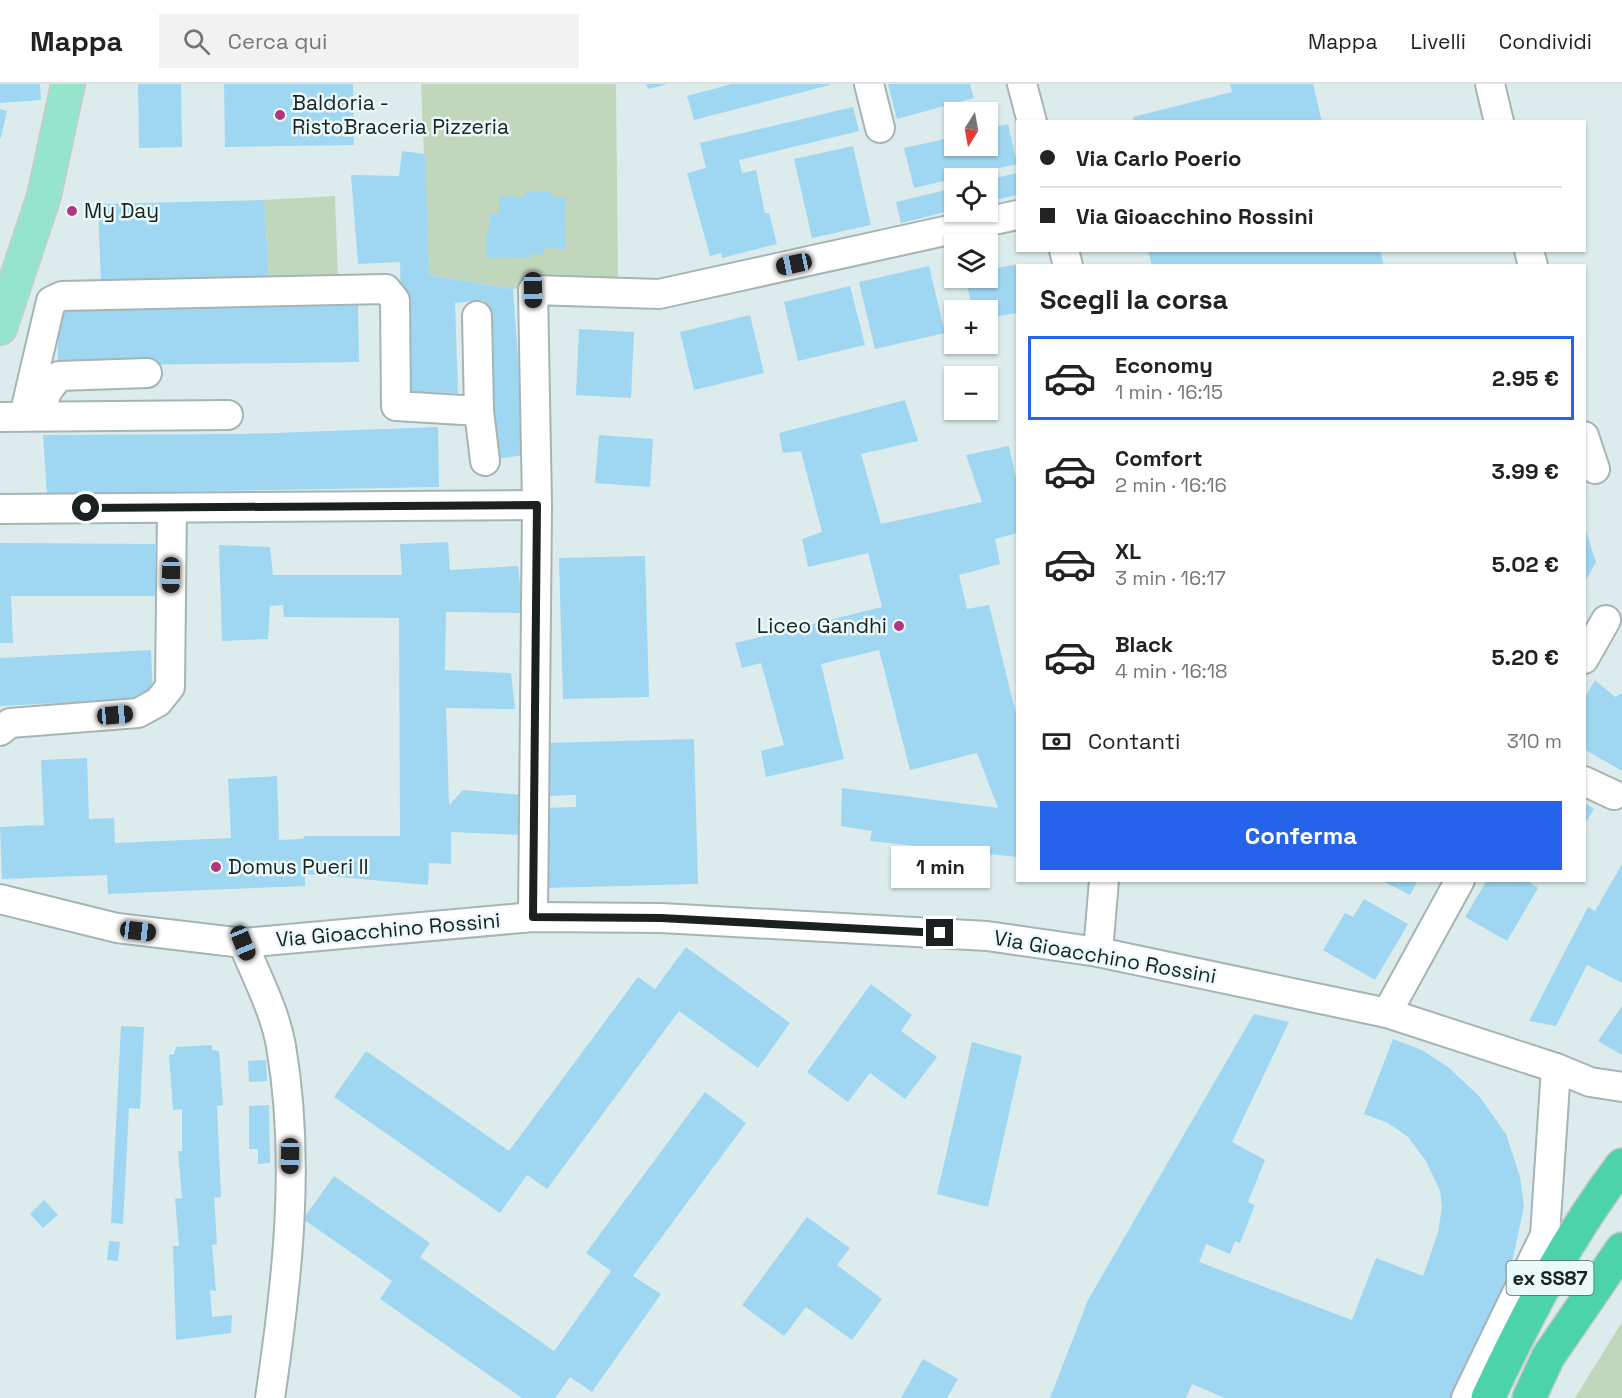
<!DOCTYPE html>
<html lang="it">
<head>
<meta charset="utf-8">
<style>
  body { margin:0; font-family:"Space Grotesk",sans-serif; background:#f2f2f2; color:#222; height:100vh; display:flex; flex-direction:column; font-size:22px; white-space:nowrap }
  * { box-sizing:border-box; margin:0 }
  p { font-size:20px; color:#767676 }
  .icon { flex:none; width:33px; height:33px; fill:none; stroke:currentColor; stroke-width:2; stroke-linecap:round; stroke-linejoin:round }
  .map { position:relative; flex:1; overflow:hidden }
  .side { position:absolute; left:1016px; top:180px; width:570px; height:618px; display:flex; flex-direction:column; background:#fff; border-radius:0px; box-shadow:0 2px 4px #0004 }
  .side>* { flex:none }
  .guide { position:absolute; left:1016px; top:36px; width:570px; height:132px; border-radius:0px; box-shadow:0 2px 4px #0004; display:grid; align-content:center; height:132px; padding:0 24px; background:#fff }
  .needle { width:39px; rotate:191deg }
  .controls { position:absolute; left:944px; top:18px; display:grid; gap:12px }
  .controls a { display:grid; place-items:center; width:54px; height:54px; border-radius:0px; background:#fff; box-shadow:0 2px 4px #0004; font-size:30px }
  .end { position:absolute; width:27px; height:27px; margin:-14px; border:8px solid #1b2121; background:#fff; box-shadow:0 0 0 3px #fff }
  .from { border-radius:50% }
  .bubble { position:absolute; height:42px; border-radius:0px; background:#fff; box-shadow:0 2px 4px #0004; font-size:20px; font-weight:700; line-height:42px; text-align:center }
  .car { position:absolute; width:18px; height:36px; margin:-18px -9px; border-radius:8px; box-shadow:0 0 4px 2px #0007; background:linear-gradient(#222 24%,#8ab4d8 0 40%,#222 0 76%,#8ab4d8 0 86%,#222 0) }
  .guide b { display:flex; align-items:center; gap:21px; height:57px; font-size:22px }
  .guide b+b { border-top:2px solid #e0e0e0 }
  .guide i { width:15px; height:15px; background:#222 }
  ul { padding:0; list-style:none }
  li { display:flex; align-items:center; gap:18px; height:84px; margin:0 12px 9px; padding:0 12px; border:3px solid transparent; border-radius:0px }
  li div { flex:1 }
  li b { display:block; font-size:22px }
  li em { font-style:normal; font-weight:700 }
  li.on { border-color:#2563eb }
  li>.icon { width:54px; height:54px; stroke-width:1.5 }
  h2 { padding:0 24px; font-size:27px; line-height:72px }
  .pay { display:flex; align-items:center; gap:15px; height:66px; padding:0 24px; font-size:22px }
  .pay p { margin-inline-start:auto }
  .button { display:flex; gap:12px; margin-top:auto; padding:12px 24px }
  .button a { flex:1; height:69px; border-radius:0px; background:#2563eb; color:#fff; font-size:24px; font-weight:700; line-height:69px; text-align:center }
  header { display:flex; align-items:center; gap:36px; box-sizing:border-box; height:84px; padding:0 30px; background:#fff; border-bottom:2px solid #e0e0e0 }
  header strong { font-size:28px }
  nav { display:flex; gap:33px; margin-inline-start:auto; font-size:21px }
  .search { width:420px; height:54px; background:#f2f2f2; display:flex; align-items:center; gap:15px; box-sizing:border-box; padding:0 21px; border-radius:0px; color:#767676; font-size:22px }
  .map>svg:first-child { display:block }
  .green { fill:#c1d7bc }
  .building { fill:#9fd7f2 }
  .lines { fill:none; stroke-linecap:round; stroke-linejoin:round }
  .minor-casing { stroke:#a5b4b4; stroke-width:32 }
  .major-casing { stroke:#c8caca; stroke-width:36 }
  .highway-casing { stroke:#c8caca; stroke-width:36 }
  .minor { stroke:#fff; stroke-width:28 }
  .major { stroke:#94e5cc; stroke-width:33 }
  .highway { stroke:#4cd3aa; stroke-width:33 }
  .route { stroke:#1b2121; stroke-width:8 }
  .poi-dot { fill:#b53581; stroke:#eaf9fa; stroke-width:2 }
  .labels { text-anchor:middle; stroke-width:5; stroke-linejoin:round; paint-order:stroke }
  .shield { fill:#eaf9fa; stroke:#596262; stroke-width:1.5 }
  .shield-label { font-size:20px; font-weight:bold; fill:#1b2121 }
  .poi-label { font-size:21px; fill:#1b2121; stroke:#eaf9fa; text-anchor:start }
  .street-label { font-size:21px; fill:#1b2121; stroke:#eaf9fa }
</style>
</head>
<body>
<header>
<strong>Mappa</strong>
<div class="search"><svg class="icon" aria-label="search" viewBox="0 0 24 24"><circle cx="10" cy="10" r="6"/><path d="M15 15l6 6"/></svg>Cerca qui</div>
<nav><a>Mappa</a><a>Livelli</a><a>Condividi</a></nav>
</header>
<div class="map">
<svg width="1622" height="1314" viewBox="0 0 1622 1314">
  <rect width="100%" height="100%" fill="#dcecec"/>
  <g class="green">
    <path d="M421 0H616L618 199 513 205 429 191Z"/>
    <path d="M335 112 338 195 269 194 264 116Z"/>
    <path d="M1622 1238V1314H1575Z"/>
  </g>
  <g class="building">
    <path d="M0 0H40L41 16 0 19Z"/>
    <path d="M138 0H181L182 63 139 64Z"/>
    <path d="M224 0H353L354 61 225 63Z"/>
    <path d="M646 0H665V1L648 5Z"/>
    <path d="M732 0H830V1L694 36 687 12Z"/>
    <path d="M888 0H970L974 14 897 35Z"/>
    <path d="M1230 0H1313L1322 38H1134L1133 33 1232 8Z"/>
    <path d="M853 23 859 47 739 76 742 89 756 86 765 129H769L777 160 722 174 721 169 710 172 687 89 706 84 700 59Z"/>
    <path d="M0 25 7 27 1 54H0Z"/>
    <path d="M1008 40 1017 80 914 104 904 64 954 53V62H987V45Z"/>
    <path d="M853 62 871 141 812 154 794 75Z"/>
    <path d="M402 67 425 70 429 191 513 205 525 371 496 375 484 216 455 219 458 309 403 308 400 178 358 180 351 91 399 92Z"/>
    <path d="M1017 89V111L987 118V96Z"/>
    <path d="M954 104V126L901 139 896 118Z"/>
    <path d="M525 107 551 108V113H566L565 165 544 164V171L531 170 532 174 486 173 487 143H490V130H499V112L525 113Z"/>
    <path d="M264 116 269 194 101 200 98 120Z"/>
    <path d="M1148 166H1380L1384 182H1152Z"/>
    <path d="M1017 180V229L987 234V226H972L966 194H987V186Z"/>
    <path d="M929 182 945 249 875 265 859 198Z"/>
    <path d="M850 202 865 261 798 277 784 218Z"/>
    <path d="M358 221 359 278 58 282 57 225Z"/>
    <path d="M750 231 764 289 694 306 680 248Z"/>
    <path d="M579 245 634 248 631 314 576 311Z"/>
    <path d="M905 316 918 357 861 370 881 440 982 418 966 371 1009 362 1017 399V449L995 455 1000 480 959 491 967 525 989 521 1017 634V773L870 757 872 747 841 742 842 704 998 724 977 669 910 686 879 566 821 580 844 675 766 693 761 667 784 661 761 579 742 584 735 559 882 523 868 469 808 483 802 455 822 448 801 367 783 369 779 349Z"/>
    <path d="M438 343 439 403 47 410 43 351 244 350Z"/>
    <path d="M599 351 653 355 650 403 595 399Z"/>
    <path d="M1584 441 1596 478 1584 500Z"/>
    <path d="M448 458 450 486 518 482 523 529 446 528 445 586 511 589 515 625 446 624 449 721 463 706 522 711 521 751 451 748V780L429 779 428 801 305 790V802L108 810 107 791 2 795 0 743 44 741 41 676 87 674 89 735 114 734 115 759 231 754 228 695 277 692 279 756 303 755 305 752H400L399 534 284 533 283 521 270 522 268 555 222 557 219 461 270 463 273 491H402L400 460Z"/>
    <path d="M0 459 155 460V512H11L13 559H0Z"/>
    <path d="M645 472 649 613 563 615 559 474Z"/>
    <path d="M151 566 153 614 0 622V574Z"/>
    <path d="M1595 596 1615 613 1622 609V687L1584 665V615Z"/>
    <path d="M694 655 698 800 545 804 542 724 576 723V711L546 712 545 659Z"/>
    <path d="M1584 718 1594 725 1584 741Z"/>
    <path d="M1622 780V899L1587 881 1556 942 1529 937 1588 823 1595 827Z"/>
    <path d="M1381 796H1418L1410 811Z"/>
    <path d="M1487 796H1526L1538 804 1507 857 1465 833Z"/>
    <path d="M1364 815 1408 840 1375 896 1323 866 1345 829 1353 833Z"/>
    <path d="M686 863 790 939 758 984 679 927 547 1105 527 1091 500 1129 334 1013 366 967 509 1067 638 893 655 905Z"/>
    <path d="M871 900 912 931 901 947 937 973 905 1015 870 989 848 1018 807 988Z"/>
    <path d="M1622 922V971L1598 957Z"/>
    <path d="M1254 930 1289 938 1232 1058 1265 1076 1248 1118 1255 1121 1240 1159 1235 1157 1230 1170 1206 1160 1199 1178 1352 1236 1376 1174 1423 1192 1438 1148 1442 1123 1440 1107 1426 1077 1408 1053 1388 1039 1364 1030 1393 955 1422 966 1448 983 1479 1012 1506 1050 1520 1093 1524 1122 1513 1174 1462 1314H1225L1192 1300 1186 1314H1050L1088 1216Z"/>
    <path d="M121 942 144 943 140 1025 129 1024 123 1140 111 1139Z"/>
    <path d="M972 958 1022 972 988 1123 937 1110Z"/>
    <path d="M212 961V966L219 967 223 1021 217 1022 221 1113 214 1114 217 1160 212 1161 216 1207 210 1206 212 1233 232 1231 231 1249 176 1256 173 1162H179L175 1115 182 1114 178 1067H182V1025L173 1026 169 971 174 970 176 963Z"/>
    <path d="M266 976 267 997 249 998 248 977Z"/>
    <path d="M705 1008 746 1039 633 1192 661 1210 592 1308 570 1293 555 1314H522L380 1215 392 1197 303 1135 334 1092 430 1159 420 1173 554 1267 611 1187 586 1169Z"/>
    <path d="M269 1021 270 1079 258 1080V1065H249V1022Z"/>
    <path d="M44 1116 58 1131 43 1144 30 1130Z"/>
    <path d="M807 1133 850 1164 837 1181 882 1215 852 1256 806 1223 784 1252 742 1221Z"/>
    <path d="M109 1157 120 1158 118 1177 107 1176Z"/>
    <path d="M923 1275 958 1295 947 1314H901Z"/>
  </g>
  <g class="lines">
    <defs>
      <g id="minor">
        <path d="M869 0 880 44"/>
        <path d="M1022 0 1032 38"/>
        <path d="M1490 0 1499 38"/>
        <path d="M1064 166 1068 182"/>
        <path d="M1529 166 1533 182"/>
        <path d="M477 232 479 327 485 377"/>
        <path d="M24 332 51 217 62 212 386 205 395 216 396 322 479 327"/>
        <path d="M38 332 48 306 59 292 147 289"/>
        <path d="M0 333 228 331"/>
        <path d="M1584 352 1595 385"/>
        <path d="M0 425 537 421"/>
        <path d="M1584 575 1606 536"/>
        <path d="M0 647 10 639 138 629 158 618 170 603 172 424"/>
        <path d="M1584 697 1614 711"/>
        <path d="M0 815 117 844 243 859 533 833 661 834 987 852 1098 868 1387 929 1556 984 1590 998 1622 1003"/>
        <path d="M533 833 537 421 533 206 659 210 1017 131"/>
        <path d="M243 859C256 892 275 927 281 962 301 1078 287 1199 270 1314"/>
        <path d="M1098 868 1104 796"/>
        <path d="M1387 929 1460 796"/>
        <path d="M1466 1314 1545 1151 1556 984"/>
      </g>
      <path id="major" d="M0 244 44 112 68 0"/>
      <g id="highway">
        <path d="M1488 1314C1526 1233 1567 1153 1622 1081"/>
        <path d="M1529 1314 1548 1273 1622 1165"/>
      </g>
    </defs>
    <use href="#minor" class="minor-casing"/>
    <use href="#major" class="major-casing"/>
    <use href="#highway" class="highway-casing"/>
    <use href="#minor" class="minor"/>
    <use href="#major" class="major"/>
    <use href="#highway" class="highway"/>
  </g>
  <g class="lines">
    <path class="route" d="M86 424 537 421 533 833 661 834 940 849"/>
  </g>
  <g class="poi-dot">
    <circle cx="280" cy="31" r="6"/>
    <circle cx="72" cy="127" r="6"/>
    <circle cx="899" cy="542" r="6"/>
    <circle cx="216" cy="783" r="6"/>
  </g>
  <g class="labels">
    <rect class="shield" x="1506.5" y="1177" width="87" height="34" rx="4.5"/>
    <g class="shield-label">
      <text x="1550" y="1201">ex SS87</text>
    </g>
    <g class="poi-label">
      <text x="292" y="26">Baldoria -<tspan x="292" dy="24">RistoBraceria Pizzeria</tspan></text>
      <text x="84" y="134">My Day</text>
      <text x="887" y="549" text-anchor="end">Liceo Gandhi</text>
      <text x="228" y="790">Domus Pueri II</text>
    </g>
    <g class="street-label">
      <text transform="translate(388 846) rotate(-5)" y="7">Via Gioacchino Rossini</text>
      <text transform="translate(1105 873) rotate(10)" y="7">Via Gioacchino Rossini</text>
    </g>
  </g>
</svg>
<div class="controls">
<a><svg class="needle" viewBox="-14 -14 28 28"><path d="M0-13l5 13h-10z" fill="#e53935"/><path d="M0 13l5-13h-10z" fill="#767676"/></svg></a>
<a><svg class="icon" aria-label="locate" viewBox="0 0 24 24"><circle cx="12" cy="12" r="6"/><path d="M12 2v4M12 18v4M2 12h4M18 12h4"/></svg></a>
<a><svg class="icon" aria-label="layers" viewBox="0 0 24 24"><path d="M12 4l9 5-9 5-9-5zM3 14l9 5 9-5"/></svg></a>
<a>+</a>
<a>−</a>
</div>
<i class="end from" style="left:86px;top:424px"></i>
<i class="end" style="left:940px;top:849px"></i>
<div class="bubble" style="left:891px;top:762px;width:99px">1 min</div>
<i class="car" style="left:794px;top:180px;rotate:258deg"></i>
<i class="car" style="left:533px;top:206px;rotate:179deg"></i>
<i class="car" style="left:171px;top:491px;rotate:181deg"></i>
<i class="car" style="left:115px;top:631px;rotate:85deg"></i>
<i class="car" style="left:138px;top:847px;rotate:97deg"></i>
<i class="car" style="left:243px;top:859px;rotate:158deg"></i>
<i class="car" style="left:290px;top:1072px;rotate:181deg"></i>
<div class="guide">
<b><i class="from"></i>Via Carlo Poerio</b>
<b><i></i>Via Gioacchino Rossini</b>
</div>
<section class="side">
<h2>Scegli la corsa</h2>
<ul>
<li class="on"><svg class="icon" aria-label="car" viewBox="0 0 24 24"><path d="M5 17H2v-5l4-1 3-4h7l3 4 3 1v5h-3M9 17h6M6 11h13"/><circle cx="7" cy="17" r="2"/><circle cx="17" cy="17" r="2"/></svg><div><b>Economy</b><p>1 min · 16:15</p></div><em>2.95 €</em></li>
<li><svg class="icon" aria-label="car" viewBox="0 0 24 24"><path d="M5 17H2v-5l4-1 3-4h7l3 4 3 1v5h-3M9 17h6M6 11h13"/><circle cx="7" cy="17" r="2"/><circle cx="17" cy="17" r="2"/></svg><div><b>Comfort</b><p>2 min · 16:16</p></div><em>3.99 €</em></li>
<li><svg class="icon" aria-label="car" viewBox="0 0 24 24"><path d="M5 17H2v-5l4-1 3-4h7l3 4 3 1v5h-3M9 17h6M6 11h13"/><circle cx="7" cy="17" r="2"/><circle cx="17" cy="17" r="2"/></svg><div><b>XL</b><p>3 min · 16:17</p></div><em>5.02 €</em></li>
<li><svg class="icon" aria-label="car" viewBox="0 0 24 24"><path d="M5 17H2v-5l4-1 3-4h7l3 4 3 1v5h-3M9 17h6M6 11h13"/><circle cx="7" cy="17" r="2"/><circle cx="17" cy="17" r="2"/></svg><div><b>Black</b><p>4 min · 16:18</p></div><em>5.20 €</em></li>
</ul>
<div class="pay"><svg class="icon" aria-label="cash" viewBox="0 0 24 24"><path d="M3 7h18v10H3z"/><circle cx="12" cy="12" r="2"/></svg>Contanti<p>310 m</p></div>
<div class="button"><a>Conferma</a></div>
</section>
</div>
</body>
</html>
